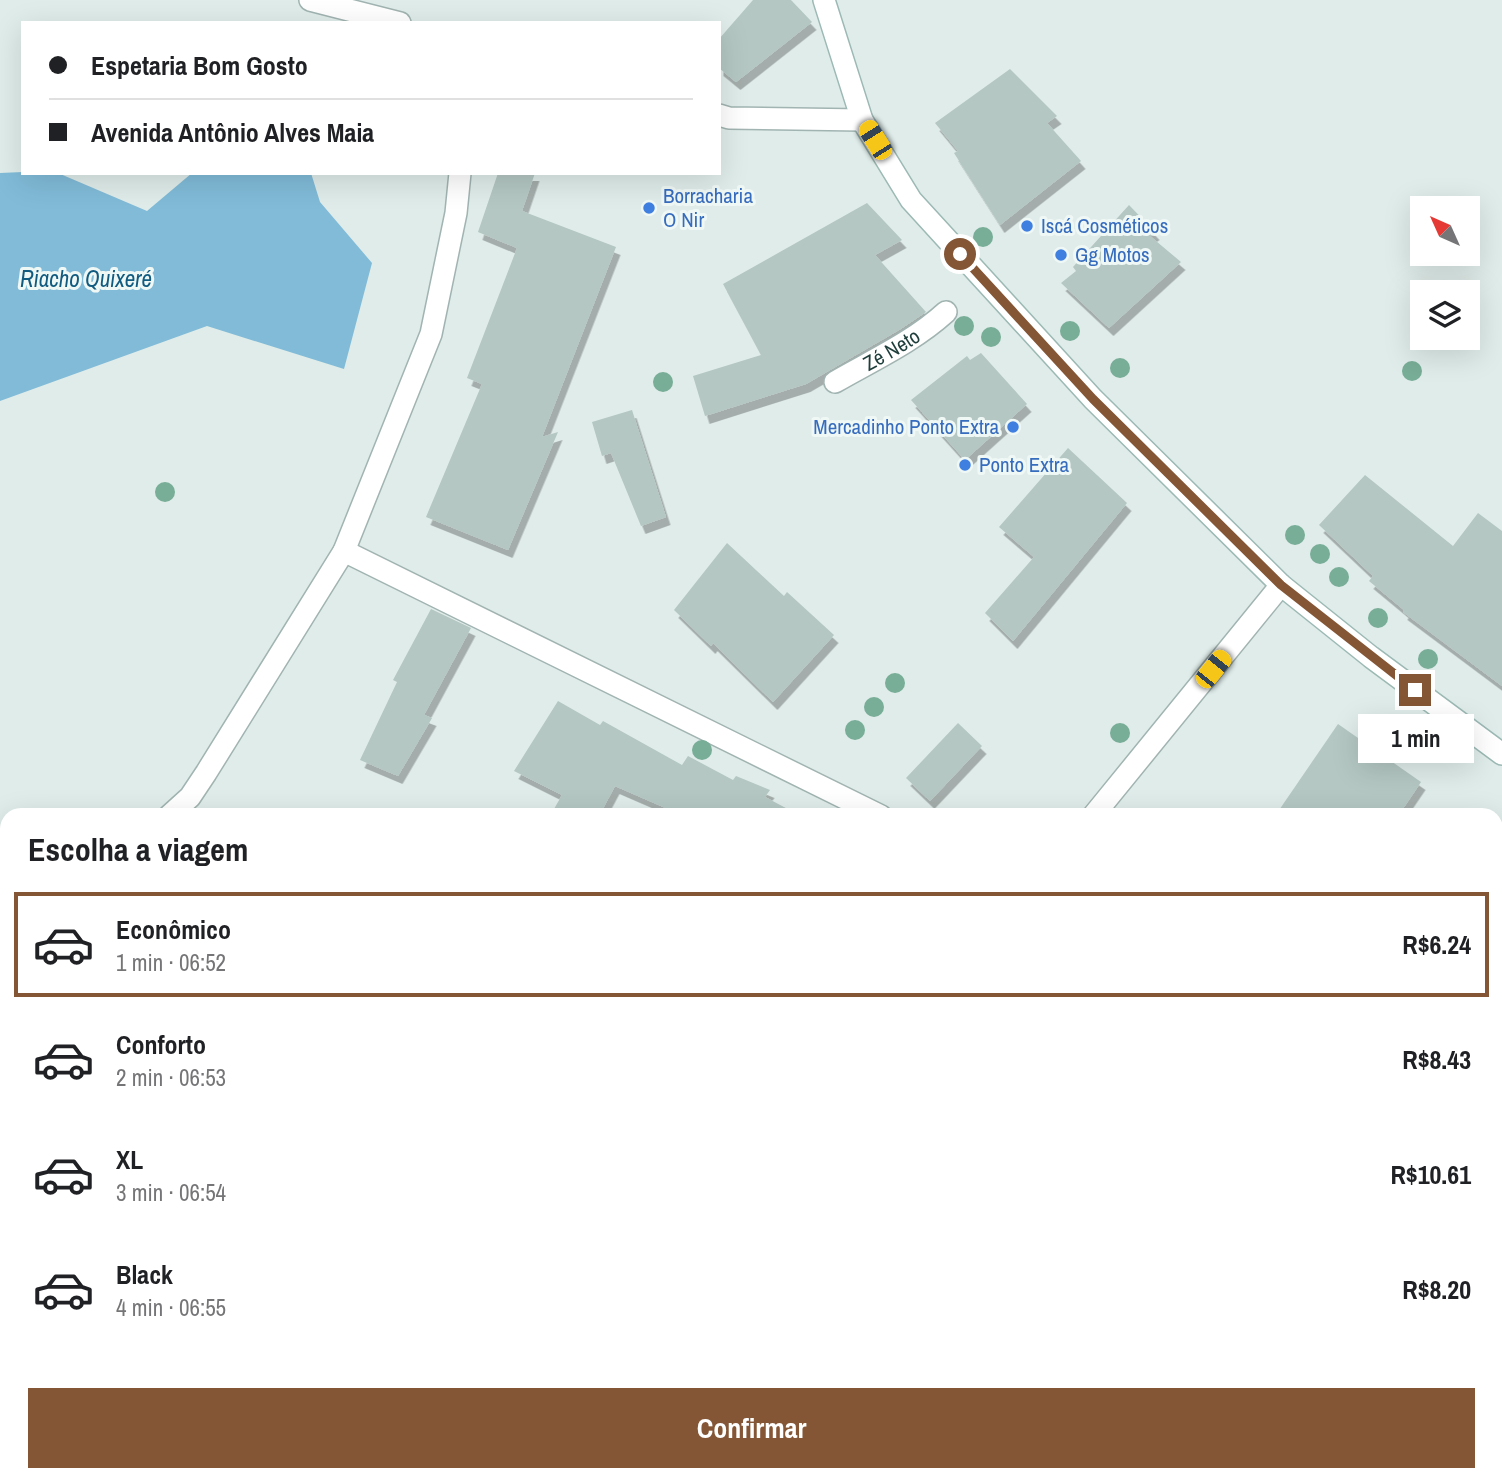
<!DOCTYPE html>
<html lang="pt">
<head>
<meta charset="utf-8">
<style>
  body { margin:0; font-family:"Archivo Narrow",sans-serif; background:#f6f6f6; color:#202124; height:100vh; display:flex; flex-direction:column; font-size:26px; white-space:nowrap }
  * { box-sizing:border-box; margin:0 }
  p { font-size:23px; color:#757577 }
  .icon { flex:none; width:38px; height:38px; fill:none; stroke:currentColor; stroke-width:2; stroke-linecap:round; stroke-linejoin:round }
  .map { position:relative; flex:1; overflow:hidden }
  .sheet { position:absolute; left:0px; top:808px; width:1503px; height:674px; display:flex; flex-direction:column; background:#fff; border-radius:21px 21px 0 0; box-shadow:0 7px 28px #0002 }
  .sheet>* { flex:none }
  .hud { position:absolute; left:21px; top:21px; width:700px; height:154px; border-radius:0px; box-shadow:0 7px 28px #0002; display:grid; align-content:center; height:154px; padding:0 28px; background:#fff }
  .needle { width:46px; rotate:315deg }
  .fabs { position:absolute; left:1410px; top:196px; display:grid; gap:14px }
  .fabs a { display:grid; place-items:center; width:70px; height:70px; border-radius:0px; background:#fff; box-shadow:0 7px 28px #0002; font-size:35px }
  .end { position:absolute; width:32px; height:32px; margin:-16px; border:9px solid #845635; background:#fff; box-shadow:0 0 0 4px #fff }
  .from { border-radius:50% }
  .bubble { position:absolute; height:49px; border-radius:0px; background:#fff; box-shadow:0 7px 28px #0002; font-size:23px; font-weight:800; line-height:49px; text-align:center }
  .car { position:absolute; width:21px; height:42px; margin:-21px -10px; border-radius:9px; box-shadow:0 0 5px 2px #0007; background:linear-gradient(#f5c518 24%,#345 0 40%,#f5c518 0 76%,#345 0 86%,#f5c518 0) }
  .hud b { display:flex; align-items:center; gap:24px; height:66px; font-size:26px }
  .hud b+b { border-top:2px solid #e0e0e0 }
  .hud i { width:18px; height:18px; background:#202124 }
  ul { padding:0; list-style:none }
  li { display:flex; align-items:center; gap:21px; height:105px; margin:0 14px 10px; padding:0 14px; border:4px solid transparent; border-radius:0px }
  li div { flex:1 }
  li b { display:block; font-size:26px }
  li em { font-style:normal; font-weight:800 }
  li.on { border-color:#845635 }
  li>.icon { width:63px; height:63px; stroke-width:1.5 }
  h2 { padding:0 28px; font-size:32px; line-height:84px }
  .cta { display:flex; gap:14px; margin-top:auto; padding:14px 28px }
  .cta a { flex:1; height:80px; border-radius:0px; background:#845635; color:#fff; font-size:28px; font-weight:800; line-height:80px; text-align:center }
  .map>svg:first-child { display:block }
  .water { fill:#81bbd8 }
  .building { fill:#b4c7c2; filter:url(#shadow) }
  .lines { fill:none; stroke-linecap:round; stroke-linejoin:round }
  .street-casing { stroke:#a1b4b1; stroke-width:24 }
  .secondary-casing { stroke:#9cb9b4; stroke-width:24 }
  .street { stroke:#fff; stroke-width:21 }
  .secondary { stroke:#fff; stroke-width:21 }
  .tree { fill:#78ad97 }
  .route { stroke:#845635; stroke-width:9 }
  .shop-dot { fill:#3f7fe0; stroke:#f0f8f6; stroke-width:2.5 }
  .labels { text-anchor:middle; stroke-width:6; stroke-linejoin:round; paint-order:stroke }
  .shop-label { font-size:21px; fill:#366cbe; stroke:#f0f8f6; text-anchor:start }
  .street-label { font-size:21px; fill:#1e3e3b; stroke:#f0f8f6 }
  .water-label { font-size:23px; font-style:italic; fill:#125b80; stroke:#f0f8f6 }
</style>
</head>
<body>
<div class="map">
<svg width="1502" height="1482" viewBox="0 0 1502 1482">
  <defs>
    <filter id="shadow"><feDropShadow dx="4.5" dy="8" stdDeviation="0" flood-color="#0004"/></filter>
  </defs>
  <rect width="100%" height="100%" fill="#dfece9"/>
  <path class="water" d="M23 172 58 173 147 211 192 173H311L320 202 372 263 344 369 207 326 0 401V173Z"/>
  <g class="building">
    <path d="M753 0H791L812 22 736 82 719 68V39Z"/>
    <path d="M1010 69 1057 116 1047 123 1081 161 1000 225 954 153 958 151 935 123Z"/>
    <path d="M498 173H535L522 211 616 247 542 437 558 432 508 550 426 517 482 384 467 378 517 248 478 232Z"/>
    <path d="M867 203 902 240 875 255 926 312 899 330 806 384 705 416 693 376 761 355 723 284Z"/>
    <path d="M1129 205 1155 232 1150 236 1181 262 1109 328 1061 283 1076 271 1073 267Z"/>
    <path d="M981 353 1027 404 965 460 911 400 967 356 970 360Z"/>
    <path d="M632 410 666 517 641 526 611 453 602 456 592 422Z"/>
    <path d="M1068 448 1127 503 1013 641 985 613 1034 557 999 527Z"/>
    <path d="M1365 475 1453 546 1478 513 1502 531V686L1403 612 1404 610 1369 581 1373 576 1319 525Z"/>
    <path d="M727 543 784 596 787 592 834 635 773 702 713 643 711 646 674 610Z"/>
    <path d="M431 609 471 628 424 715 432 718 398 776 360 760 397 682 393 680Z"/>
    <path d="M558 701 600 725 603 721 682 765 688 756 733 780 736 776 770 790 765 797 801 816H684L615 786 599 816H550L562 795 514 771Z"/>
    <path d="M958 723 982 746 930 801 906 778Z"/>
    <path d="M1338 724 1421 782 1398 816H1275Z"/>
  </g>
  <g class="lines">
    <defs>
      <g id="street">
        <path d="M310 0 400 23"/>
        <path d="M719 115 729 118 862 120"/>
        <path id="s1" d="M835 382C873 360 913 342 946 312"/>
        <path d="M344 551 881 816"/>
        <path d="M169 816 190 797 206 773 344 551 431 334 456 213 460 173"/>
        <path d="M1093 816 1281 585"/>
        <path d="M0 886 7 884"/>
        <path d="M1496 1143 1502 1146"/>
        <path d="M0 1423 7 1422"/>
        <path d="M1038 1475 1040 1482"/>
      </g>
      <path id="secondary" d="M824 0 862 120 911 200 1093 399 1281 585 1371 657 1502 754"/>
    </defs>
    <use href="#street" class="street-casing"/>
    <use href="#secondary" class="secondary-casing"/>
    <use href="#street" class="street"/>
    <use href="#secondary" class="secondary"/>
  </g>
  <g class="tree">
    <circle cx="983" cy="237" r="10"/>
    <circle cx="964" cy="326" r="10"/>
    <circle cx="1070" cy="331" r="10"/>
    <circle cx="991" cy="337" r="10"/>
    <circle cx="1120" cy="368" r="10"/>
    <circle cx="1412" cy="371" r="10"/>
    <circle cx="663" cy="382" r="10"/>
    <circle cx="165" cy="492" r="10"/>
    <circle cx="1295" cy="535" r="10"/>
    <circle cx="1320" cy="554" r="10"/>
    <circle cx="1339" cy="577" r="10"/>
    <circle cx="1378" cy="618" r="10"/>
    <circle cx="1428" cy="659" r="10"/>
    <circle cx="895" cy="683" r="10"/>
    <circle cx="874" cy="707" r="10"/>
    <circle cx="855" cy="730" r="10"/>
    <circle cx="1120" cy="733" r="10"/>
    <circle cx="702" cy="750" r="10"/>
  </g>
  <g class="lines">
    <path class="route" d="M960 254 1093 399 1281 585 1415 690"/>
  </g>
  <g class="shop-dot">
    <circle cx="649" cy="208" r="7"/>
    <circle cx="1027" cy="226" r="7"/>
    <circle cx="1061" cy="255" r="7"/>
    <circle cx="1013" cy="427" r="7"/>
    <circle cx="965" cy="465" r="7"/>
  </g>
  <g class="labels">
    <g class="shop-label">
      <text x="663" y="203">Borracharia<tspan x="663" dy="24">O Nir</tspan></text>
      <text x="1041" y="233">Iscá Cosméticos</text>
      <text x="1075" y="262">Gg Motos</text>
      <text x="999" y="434" text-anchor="end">Mercadinho Ponto Extra</text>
      <text x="979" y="472">Ponto Extra</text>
    </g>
    <g class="street-label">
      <text dy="7" stroke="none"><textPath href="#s1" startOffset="65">Zé Neto</textPath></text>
    </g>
    <g class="water-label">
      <text x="86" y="287">Riacho Quixeré</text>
    </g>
  </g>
</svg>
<div class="fabs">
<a><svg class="needle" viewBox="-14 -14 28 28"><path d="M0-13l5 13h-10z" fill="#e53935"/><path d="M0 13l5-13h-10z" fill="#757577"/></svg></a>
<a><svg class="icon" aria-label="layers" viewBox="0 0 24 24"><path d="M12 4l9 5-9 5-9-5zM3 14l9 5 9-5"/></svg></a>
</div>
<i class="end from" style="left:960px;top:254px"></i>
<i class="end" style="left:1415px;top:690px"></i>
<div class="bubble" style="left:1358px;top:714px;width:116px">1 min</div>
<i class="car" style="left:875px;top:140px;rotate:328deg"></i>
<i class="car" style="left:1213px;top:669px;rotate:39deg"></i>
<div class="hud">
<b><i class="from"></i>Espetaria Bom Gosto</b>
<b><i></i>Avenida Antônio Alves Maia</b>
</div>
<section class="sheet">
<h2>Escolha a viagem</h2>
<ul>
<li class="on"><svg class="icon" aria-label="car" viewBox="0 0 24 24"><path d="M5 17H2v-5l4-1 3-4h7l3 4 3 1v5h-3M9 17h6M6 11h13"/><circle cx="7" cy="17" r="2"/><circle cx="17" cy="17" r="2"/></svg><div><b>Econômico</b><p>1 min · 06:52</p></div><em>R$6.24</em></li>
<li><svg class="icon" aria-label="car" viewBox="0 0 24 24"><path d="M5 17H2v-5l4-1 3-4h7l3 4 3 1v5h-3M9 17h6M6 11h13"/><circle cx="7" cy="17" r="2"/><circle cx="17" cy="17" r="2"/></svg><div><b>Conforto</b><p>2 min · 06:53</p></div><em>R$8.43</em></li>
<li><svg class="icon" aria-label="car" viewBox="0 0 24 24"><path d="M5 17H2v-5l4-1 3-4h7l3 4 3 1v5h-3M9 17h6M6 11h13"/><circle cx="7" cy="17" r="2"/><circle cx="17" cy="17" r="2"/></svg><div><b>XL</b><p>3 min · 06:54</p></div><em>R$10.61</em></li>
<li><svg class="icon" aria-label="car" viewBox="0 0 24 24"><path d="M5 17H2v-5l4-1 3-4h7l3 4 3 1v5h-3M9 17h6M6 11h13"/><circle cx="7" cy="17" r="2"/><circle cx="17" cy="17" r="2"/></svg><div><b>Black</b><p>4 min · 06:55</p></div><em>R$8.20</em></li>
</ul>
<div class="cta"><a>Confirmar</a></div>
</section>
</div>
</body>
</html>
